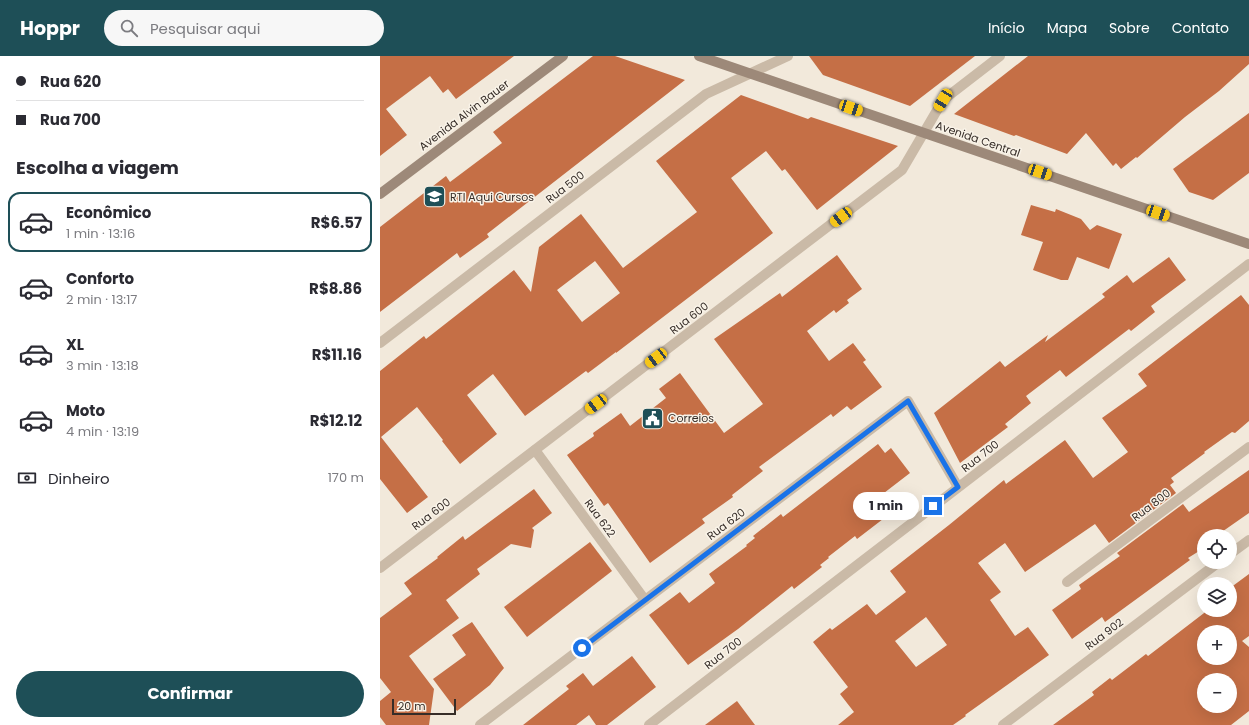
<!DOCTYPE html>
<html lang="pt">
<head>
<meta charset="utf-8">
<style>
  body { margin:0; font-family:Poppins,sans-serif; background:#f7f7f7; color:#2b2b33; height:100vh; display:flex; flex-direction:column; font-size:15px; white-space:nowrap }
  * { box-sizing:border-box; margin:0 }
  p { font-size:13px; color:#7c7c81 }
  .icon { flex:none; width:22px; height:22px; fill:none; stroke:currentColor; stroke-width:2; stroke-linecap:round; stroke-linejoin:round }
  .map { position:relative; flex:1; overflow:hidden }
  .side { display:flex; flex-direction:column; background:#fff; width:380px }
  .side>* { flex:none }
  .hud { display:grid; align-content:center; height:88px; padding:0 16px; background:#fff }
  .controls { position:absolute; left:817px; top:473px; display:grid; gap:8px }
  .controls a { display:grid; place-items:center; width:40px; height:40px; border-radius:50%; background:#fff; box-shadow:0 4px 16px #0002; font-size:20px }
  .scale { position:absolute; left:12px; bottom:10px; width:64px; box-sizing:border-box; padding-left:4px; border:2px solid #362d28; border-top:0; font-size:11px; line-height:14px; white-space:nowrap; color:#362d28; -webkit-text-stroke:3px #f9f3e8; paint-order:stroke }
  .end { position:absolute; width:18px; height:18px; margin:-9px; border:5px solid #1a73e8; background:#fff; box-shadow:0 0 0 2px #fff }
  .from { border-radius:50% }
  .bubble { position:absolute; height:28px; border-radius:14px; background:#fff; box-shadow:0 4px 16px #0002; font-size:13px; font-weight:700; line-height:28px; text-align:center }
  .car { position:absolute; width:12px; height:24px; margin:-12px -6px; border-radius:5px; box-shadow:0 0 3px 1px #0007; background:linear-gradient(#f5c518 24%,#345 0 40%,#f5c518 0 76%,#345 0 86%,#f5c518 0) }
  .hud b { display:flex; align-items:center; gap:14px; height:38px; font-size:15px }
  .hud b+b { border-top:1px solid #e1e1e2 }
  .hud i { width:10px; height:10px; background:#2b2b33 }
  ul { padding:0; list-style:none }
  li { display:flex; align-items:center; gap:12px; height:60px; margin:0 8px 6px; padding:0 8px; border:2px solid transparent; border-radius:12px }
  li div { flex:1 }
  li b { display:block; font-size:15px }
  li em { font-style:normal; font-weight:700 }
  li.current { border-color:#1e4f57 }
  li>.icon { width:36px; height:36px; stroke-width:1.5 }
  h2 { padding:0 16px; font-size:18px; line-height:48px }
  .pay { display:flex; align-items:center; gap:10px; height:44px; padding:0 16px; font-size:15px }
  .pay p { margin-inline-start:auto }
  .primary-button { display:flex; gap:8px; margin-top:auto; padding:8px 16px }
  .primary-button a { flex:1; height:46px; border-radius:24px; background:#1e4f57; color:#fff; font-size:16px; font-weight:700; line-height:46px; text-align:center }
  header { display:flex; align-items:center; gap:24px; box-sizing:border-box; height:56px; padding:0 20px; background:#1e4f57; color:#fff }
  header strong { font-size:19px }
  nav { display:flex; gap:22px; margin-inline-start:auto; font-size:14px }
  .search { width:280px; height:36px; background:#f7f7f7; display:flex; align-items:center; gap:10px; box-sizing:border-box; padding:0 14px; border-radius:22px; color:#7c7c81; font-size:15px }
  main { display:flex; flex:1; min-height:0 }
  .map>svg:first-child { display:block }
  .building { fill:#c56f46; fill-rule:evenodd }
  .lines { fill:none; stroke-linecap:round; stroke-linejoin:round }
  .street { stroke:#cabaa7; stroke-width:10 }
  .secondary { stroke:#9d8979; stroke-width:10 }
  .route { stroke:#1a73e8; stroke-width:5 }
  .labels { text-anchor:middle; stroke-width:3; stroke-linejoin:round; paint-order:stroke }
  .street-label { font-size:11px; fill:#362d28; stroke:#f9f3e8 }
  .poi-label { font-size:11px; fill:#362d28; stroke:#f9f3e8; text-anchor:start }
</style>
</head>
<body>
<header>
<strong>Hoppr</strong>
<div class="search"><svg class="icon" aria-label="search" viewBox="0 0 24 24"><circle cx="10" cy="10" r="6"/><path d="M15 15l6 6"/></svg>Pesquisar aqui</div>
<nav><a>Início</a><a>Mapa</a><a>Sobre</a><a>Contato</a></nav>
</header>
<main>
<section class="side">
<div class="hud">
<b><i class="from"></i>Rua 620</b>
<b><i></i>Rua 700</b>
</div>
<h2>Escolha a viagem</h2>
<ul>
<li class="current"><svg class="icon" aria-label="car" viewBox="0 0 24 24"><path d="M5 17H2v-5l4-1 3-4h7l3 4 3 1v5h-3M9 17h6M6 11h13"/><circle cx="7" cy="17" r="2"/><circle cx="17" cy="17" r="2"/></svg><div><b>Econômico</b><p>1 min · 13:16</p></div><em>R$6.57</em></li>
<li><svg class="icon" aria-label="car" viewBox="0 0 24 24"><path d="M5 17H2v-5l4-1 3-4h7l3 4 3 1v5h-3M9 17h6M6 11h13"/><circle cx="7" cy="17" r="2"/><circle cx="17" cy="17" r="2"/></svg><div><b>Conforto</b><p>2 min · 13:17</p></div><em>R$8.86</em></li>
<li><svg class="icon" aria-label="car" viewBox="0 0 24 24"><path d="M5 17H2v-5l4-1 3-4h7l3 4 3 1v5h-3M9 17h6M6 11h13"/><circle cx="7" cy="17" r="2"/><circle cx="17" cy="17" r="2"/></svg><div><b>XL</b><p>3 min · 13:18</p></div><em>R$11.16</em></li>
<li><svg class="icon" aria-label="car" viewBox="0 0 24 24"><path d="M5 17H2v-5l4-1 3-4h7l3 4 3 1v5h-3M9 17h6M6 11h13"/><circle cx="7" cy="17" r="2"/><circle cx="17" cy="17" r="2"/></svg><div><b>Moto</b><p>4 min · 13:19</p></div><em>R$12.12</em></li>
</ul>
<div class="pay"><svg class="icon" aria-label="cash" viewBox="0 0 24 24"><path d="M3 7h18v10H3z"/><circle cx="12" cy="12" r="2"/></svg>Dinheiro<p>170 m</p></div>
<div class="primary-button"><a>Confirmar</a></div>
</section>
<div class="map">
<svg width="869" height="669" viewBox="0 0 869 669">
  <rect width="100%" height="100%" fill="#f2e9db"/>
  <g class="building">
    <path d="M0 0H134L76 43 68 33 63 37 50 20 6 53 27 79 0 100Z"/>
    <path d="M213 0H235L305 24 107 178 109 181 80 202 77 197 0 256V171L66 120 70 126 122 87 113 76Z"/>
    <path d="M429 0H595L530 50 443 19Z"/>
    <path d="M648 0H869V8L839 35 805 61 757 102 756 101 741 113 736 107 733 110 706 77 687 98 636 79 634 80 574 58Z"/>
    <path d="M361 39 428 63 431 61 518 90 437 154 405 113 402 115 386 95 351 122 393 177 236 297V296L208 317 206 315 145 360 113 318 87 339 117 378 80 408 62 385 63 384 37 351 1 381 48 441 27 457 0 423V315L44 280 46 283 134 214 151 236 159 191 201 158 243 212 317 156 276 105ZM215 205 240 237 202 266 177 234Z"/>
    <path d="M869 57V117L833 144 809 136 793 113Z"/>
    <path d="M651 149 675 156 676 153 701 163 710 174 717 169 742 178 729 213 697 201 688 224H681L653 214 663 186 641 179Z"/>
    <path d="M457 199 482 233 467 244 469 247 456 257 454 254 427 275 449 305 473 287 486 304 483 306 502 331 471 354 467 350 453 361 451 358 379 411 383 415 352 439 353 441 322 463 325 467 270 507 228 447 224 450 187 399 214 380 213 377 241 357 250 370 286 342 279 333 300 317 344 377 383 348 334 283 400 237 402 241Z"/>
    <path d="M789 201 806 224 771 250 775 256 751 275 749 273 686 321 680 314 646 340 651 347 625 368 628 371 580 407 554 357 620 305 625 311 668 279 665 286 725 241 722 238 747 219 753 227Z"/>
    <path d="M861 239 869 249V365L855 377 852 376 824 396 825 397 791 422 794 426 790 429 796 437 729 487 715 468 645 516 625 487 598 507 621 536 610 544 635 580 648 571 669 599 585 659 586 660 573 669H458L474 656 460 638 468 631 433 586 450 572 452 574 487 548 496 559 526 536 510 515 569 469 624 424 626 428 685 384 713 422 748 396 722 362 767 330 758 318ZM546 561 567 589 536 611 515 585Z"/>
    <path d="M498 388 505 397 511 392 530 417 504 437 516 453 477 483 475 480 448 501 449 502 440 509 442 511 414 533 412 530 358 573 308 609 269 559 300 536 309 547 335 527 329 518 367 490 366 489 375 482 373 480 401 458 403 461Z"/>
    <path d="M869 414V457L836 480H824V492L808 502 810 504 725 566 722 561 692 583 672 554 701 533 699 529 740 500 737 497 803 448 809 456Z"/>
    <path d="M154 433 172 457 152 472 154 474 151 492 131 488 97 513 100 518 66 544 79 562 29 600 54 633 49 669H6L0 661V645L11 636 0 622V562L32 538 24 527 58 502 57 501 83 480 85 484Z"/>
    <path d="M210 486 232 515 147 581 124 551Z"/>
    <path d="M869 518V580L862 585 869 591V655L851 669H673L714 639 712 636 730 622 732 624 766 598 768 600 828 554H850V532ZM824 576H850V602H824ZM824 624H850V650H824Z"/>
    <path d="M92 566 124 612 110 629 77 655 53 623 86 599 72 579Z"/>
    <path d="M252 600 276 631 227 669H216L209 659 196 669H143L189 633 186 630 203 617 213 630Z"/>
    <path d="M357 645 375 669H325Z"/>
  </g>
  <g class="lines">
    <g class="street">
      <path d="M0 287 326 38 408 0"/>
      <path d="M155 394 265 544"/>
      <path d="M850 498 869 484"/>
      <path d="M0 512 522 114 563 44 620 0"/>
      <path d="M687 526 869 391"/>
      <path d="M100 669 528 345 578 431"/>
      <path d="M269 669 869 208"/>
      <path d="M623 669 839 506"/>
    </g>
    <g class="secondary">
      <path d="M319 0 869 188"/>
      <path d="M0 138 183 0"/>
    </g>
  </g>
  <g class="lines">
    <path class="route" d="M202 592 528 345 578 431 553 450"/>
  </g>
  <defs>
    <symbol id="university-square" viewBox="-11 -11 22 22"><rect x="-9" y="-9" width="18" height="18" rx="4" fill="#1e4f57" stroke="#f9f3e8"/><path d="M0-5L7-2L0 1L-7-2ZM-4 1L0 2.5L4 1V4Q0 6-4 4Z" fill="#fff"/></symbol>
    <symbol id="civic-square" viewBox="-11 -11 22 22"><rect x="-9" y="-9" width="18" height="18" rx="4" fill="#1e4f57" stroke="#f9f3e8"/><path d="M-.6-6.5H3V-4.5H.6V-3L4-1V1h2V6H-6V1h2V-1L-.6-3ZM-1.2 2.5V6h2.4V2.5Z" fill="#fff"/></symbol>
  </defs>
  <g fill-rule="evenodd">
    <use href="#university-square" x="42" y="128" width="25" height="25"/>
    <use href="#civic-square" x="260" y="350" width="25" height="25"/>
  </g>
  <g class="labels">
    <g class="street-label">
      <text transform="translate(84 59) rotate(-37)" y="4">Avenida Alvin Bauer</text>
      <text transform="translate(598 83) rotate(19)" y="4">Avenida Central</text>
      <text transform="translate(185 131) rotate(-37)" y="4">Rua 500</text>
      <text transform="translate(309 262) rotate(-37)" y="4">Rua 600</text>
      <text transform="translate(600 400) rotate(-38)" y="4">Rua 700</text>
      <text transform="translate(771 449) rotate(-37)" y="4">Rua 800</text>
      <text transform="translate(51 458) rotate(-37)" y="4">Rua 600</text>
      <text transform="translate(220 462) rotate(54)" y="4">Rua 622</text>
      <text transform="translate(346 468) rotate(-37)" y="4">Rua 620</text>
      <text transform="translate(724 578) rotate(-37)" y="4">Rua 902</text>
      <text transform="translate(343 597) rotate(-38)" y="4">Rua 700</text>
    </g>
    <g class="poi-label">
      <text x="70" y="145">RTI Aqui Cursos</text>
      <text x="288" y="366">Correios</text>
    </g>
  </g>
</svg>
<div class="controls">
<a><svg class="icon" aria-label="locate" viewBox="0 0 24 24"><circle cx="12" cy="12" r="6"/><path d="M12 2v4M12 18v4M2 12h4M18 12h4"/></svg></a>
<a><svg class="icon" aria-label="layers" viewBox="0 0 24 24"><path d="M12 4l9 5-9 5-9-5zM3 14l9 5 9-5"/></svg></a>
<a>+</a>
<a>−</a>
</div>
<div class="scale">20 m</div>
<i class="end from" style="left:202px;top:592px"></i>
<i class="end" style="left:553px;top:450px"></i>
<div class="bubble" style="left:473px;top:436px;width:66px">1 min</div>
<i class="car" style="left:563px;top:44px;rotate:211deg"></i>
<i class="car" style="left:471px;top:52px;rotate:109deg"></i>
<i class="car" style="left:660px;top:116px;rotate:108deg"></i>
<i class="car" style="left:778px;top:157px;rotate:109deg"></i>
<i class="car" style="left:461px;top:161px;rotate:233deg"></i>
<i class="car" style="left:276px;top:302px;rotate:233deg"></i>
<i class="car" style="left:216px;top:348px;rotate:233deg"></i>
</div>
</main>
</body>
</html>
